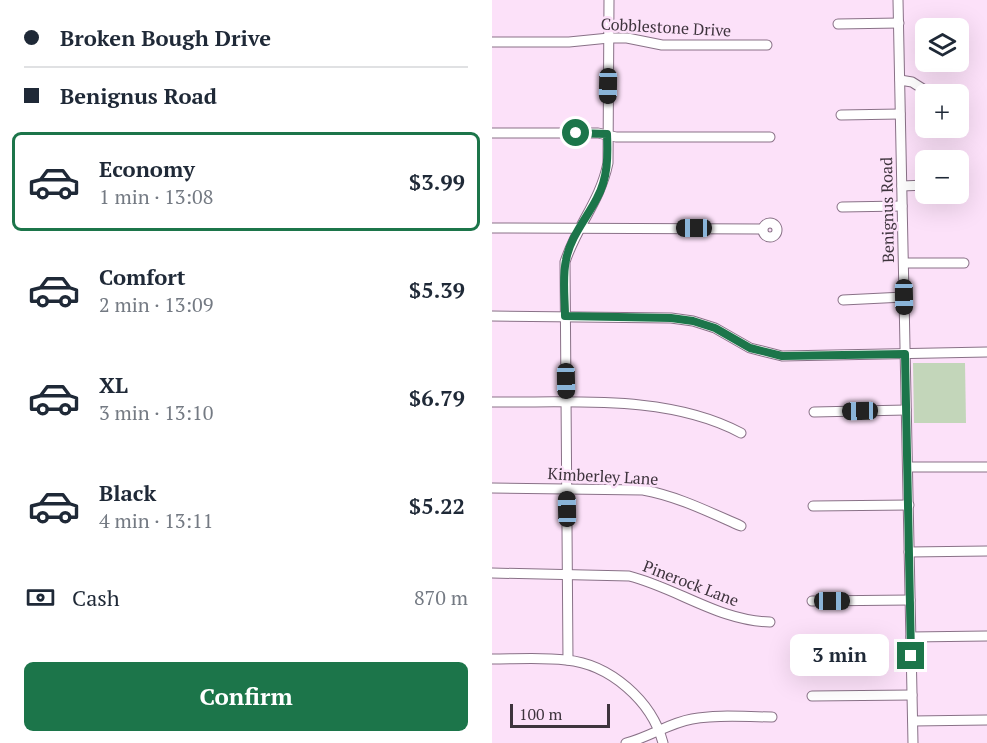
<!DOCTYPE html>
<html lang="en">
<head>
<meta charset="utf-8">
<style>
  body { margin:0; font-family:"PT Serif",serif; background:#f6f6f7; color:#1f2937; height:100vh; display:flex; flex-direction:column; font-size:22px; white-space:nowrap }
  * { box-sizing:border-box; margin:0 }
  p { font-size:20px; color:#747a83 }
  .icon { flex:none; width:33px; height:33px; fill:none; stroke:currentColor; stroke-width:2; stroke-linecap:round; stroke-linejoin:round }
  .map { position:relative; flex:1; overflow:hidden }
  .drawer { display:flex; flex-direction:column; background:#fff; width:492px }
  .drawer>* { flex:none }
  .hud { display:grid; align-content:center; height:132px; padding:0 24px; background:#fff }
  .tools { position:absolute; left:423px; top:18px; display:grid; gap:12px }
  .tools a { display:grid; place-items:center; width:54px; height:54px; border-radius:9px; background:#fff; box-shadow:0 6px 24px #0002; font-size:30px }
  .scale { position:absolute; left:18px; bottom:15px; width:100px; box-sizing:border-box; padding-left:6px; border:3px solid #3e343d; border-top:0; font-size:16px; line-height:21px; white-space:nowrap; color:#3e343d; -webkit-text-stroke:4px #fce1f9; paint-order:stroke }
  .end { position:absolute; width:27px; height:27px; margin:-14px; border:8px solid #1c754a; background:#fff; box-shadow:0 0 0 3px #fff }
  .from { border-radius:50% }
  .bubble { position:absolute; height:42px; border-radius:9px; background:#fff; box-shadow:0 6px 24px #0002; font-size:20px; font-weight:800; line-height:42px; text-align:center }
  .car { position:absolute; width:18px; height:36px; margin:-18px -9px; border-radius:8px; box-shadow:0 0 4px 2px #0007; background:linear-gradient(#222 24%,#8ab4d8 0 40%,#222 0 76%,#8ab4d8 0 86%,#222 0) }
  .hud b { display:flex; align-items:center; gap:21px; height:57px; font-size:22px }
  .hud b+b { border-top:2px solid #e0e1e3 }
  .hud i { width:15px; height:15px; background:#1f2937 }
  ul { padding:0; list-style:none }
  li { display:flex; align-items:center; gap:18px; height:99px; margin:0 12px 9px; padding:0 12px; border:3px solid transparent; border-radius:9px }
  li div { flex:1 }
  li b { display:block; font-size:22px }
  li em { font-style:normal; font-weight:800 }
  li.on { border-color:#1c754a }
  li>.icon { width:54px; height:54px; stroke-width:1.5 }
  .pay { display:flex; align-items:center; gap:15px; height:66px; padding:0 24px; font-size:22px }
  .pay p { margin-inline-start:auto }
  .primary-button { display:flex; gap:12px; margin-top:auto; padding:12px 24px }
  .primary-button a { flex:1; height:69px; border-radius:9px; background:#1c754a; color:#fff; font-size:24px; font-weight:800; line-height:69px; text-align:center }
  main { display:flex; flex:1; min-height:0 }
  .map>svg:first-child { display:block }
  .green { fill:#c3d6ba }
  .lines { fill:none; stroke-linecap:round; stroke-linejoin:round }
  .minor-casing { stroke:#897187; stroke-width:11 }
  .minor { stroke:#fff; stroke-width:9 }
  .route { stroke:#1c754a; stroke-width:8 }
  .labels { text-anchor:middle; stroke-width:5; stroke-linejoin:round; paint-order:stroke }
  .street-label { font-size:16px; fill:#3e343d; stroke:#fce1f9 }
</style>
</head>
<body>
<main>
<section class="drawer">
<div class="hud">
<b><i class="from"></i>Broken Bough Drive</b>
<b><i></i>Benignus Road</b>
</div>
<ul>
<li class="on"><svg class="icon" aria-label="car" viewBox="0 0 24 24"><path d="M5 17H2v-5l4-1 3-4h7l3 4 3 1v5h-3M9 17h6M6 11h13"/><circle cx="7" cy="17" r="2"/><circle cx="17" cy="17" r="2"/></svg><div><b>Economy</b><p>1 min · 13:08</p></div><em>$3.99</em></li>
<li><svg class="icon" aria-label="car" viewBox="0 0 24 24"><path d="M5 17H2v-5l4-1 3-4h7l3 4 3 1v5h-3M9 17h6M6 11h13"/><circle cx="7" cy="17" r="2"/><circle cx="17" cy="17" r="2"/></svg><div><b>Comfort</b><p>2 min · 13:09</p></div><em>$5.39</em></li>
<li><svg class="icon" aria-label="car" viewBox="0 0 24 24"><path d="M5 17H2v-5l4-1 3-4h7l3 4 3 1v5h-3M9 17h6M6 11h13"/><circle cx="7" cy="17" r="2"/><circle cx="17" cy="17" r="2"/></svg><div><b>XL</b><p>3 min · 13:10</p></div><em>$6.79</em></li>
<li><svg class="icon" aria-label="car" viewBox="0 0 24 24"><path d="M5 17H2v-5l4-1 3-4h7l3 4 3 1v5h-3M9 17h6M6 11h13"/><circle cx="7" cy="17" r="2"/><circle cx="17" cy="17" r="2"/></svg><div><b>Black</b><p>4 min · 13:11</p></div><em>$5.22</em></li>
</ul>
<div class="pay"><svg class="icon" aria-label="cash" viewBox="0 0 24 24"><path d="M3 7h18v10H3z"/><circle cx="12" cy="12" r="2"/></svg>Cash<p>870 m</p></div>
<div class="primary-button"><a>Confirm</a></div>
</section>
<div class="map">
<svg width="495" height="743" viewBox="0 0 495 743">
  <rect width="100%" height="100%" fill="#fce1f9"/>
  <path class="green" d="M421 363H473L474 423H422Z"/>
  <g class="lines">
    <defs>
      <g id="minor">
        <path d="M406 0 421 743"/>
        <path d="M346 24 407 23"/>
        <path d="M0 42H77L117 38H135L170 45H275"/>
        <path d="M408 80 420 82 439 94"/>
        <path d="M349 115 408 114"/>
        <path d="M0 133H106L124 137H278"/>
        <path d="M466 185H470"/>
        <path d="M410 186 434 185"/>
        <path d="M350 207 410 206"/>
        <circle cx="278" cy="230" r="7"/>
        <path d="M0 228 270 229"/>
        <path d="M412 263H472"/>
        <path d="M351 300 412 297"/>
        <path d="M0 316 179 318 201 321 223 328 258 348 290 356 495 352"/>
        <path d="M0 402C81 403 176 394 249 433"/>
        <path d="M322 412 414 410"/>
        <path d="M416 467H495"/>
        <path d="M0 488 151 490C185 496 217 512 249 526"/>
        <path d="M321 506 417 505"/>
        <path d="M417 552 495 551"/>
        <path d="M0 573 137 576C185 588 227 621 278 622"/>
        <path d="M320 601 418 600"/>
        <path d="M419 637 495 636"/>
        <path d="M0 659C24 659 50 657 74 660 118 664 160 701 171 743"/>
        <path d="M76 660 73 262C85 225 108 202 116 163L117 0"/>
        <path d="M320 696 420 695"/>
        <path d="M421 721 495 720"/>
        <path d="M134 743C158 737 177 723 200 719 226 714 254 717 280 717"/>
      </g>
    </defs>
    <use href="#minor" class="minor-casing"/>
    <use href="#minor" class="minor"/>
  </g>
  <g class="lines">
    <path class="route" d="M84 133 115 134C116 156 116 178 105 198 95 218 78 237 74 260 70 278 73 299 73 316L179 318 201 321 223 328 258 348 290 356 413 354 419 656"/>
  </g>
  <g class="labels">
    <g class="street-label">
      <text transform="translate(174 27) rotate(3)" y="6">Cobblestone Drive</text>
      <text transform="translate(395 210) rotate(-91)" y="6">Benignus Road</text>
      <text transform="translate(111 476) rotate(3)" y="6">Kimberley Lane</text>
      <text transform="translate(199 583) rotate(21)" y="6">Pinerock Lane</text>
    </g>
  </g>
</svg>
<div class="tools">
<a><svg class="icon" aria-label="layers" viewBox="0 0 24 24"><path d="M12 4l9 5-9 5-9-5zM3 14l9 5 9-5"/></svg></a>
<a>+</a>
<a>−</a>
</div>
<div class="scale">100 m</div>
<i class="end from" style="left:84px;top:133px"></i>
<i class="end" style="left:419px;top:656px"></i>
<div class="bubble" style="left:298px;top:634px;width:99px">3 min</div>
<i class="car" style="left:116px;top:86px;rotate:181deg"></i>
<i class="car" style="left:202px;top:228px;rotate:270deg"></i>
<i class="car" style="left:412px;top:297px;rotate:179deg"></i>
<i class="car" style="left:74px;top:381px;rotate:179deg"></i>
<i class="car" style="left:368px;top:411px;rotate:269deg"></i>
<i class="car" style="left:75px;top:509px;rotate:359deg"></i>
<i class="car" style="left:340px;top:601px;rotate:90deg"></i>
</div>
</main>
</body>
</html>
